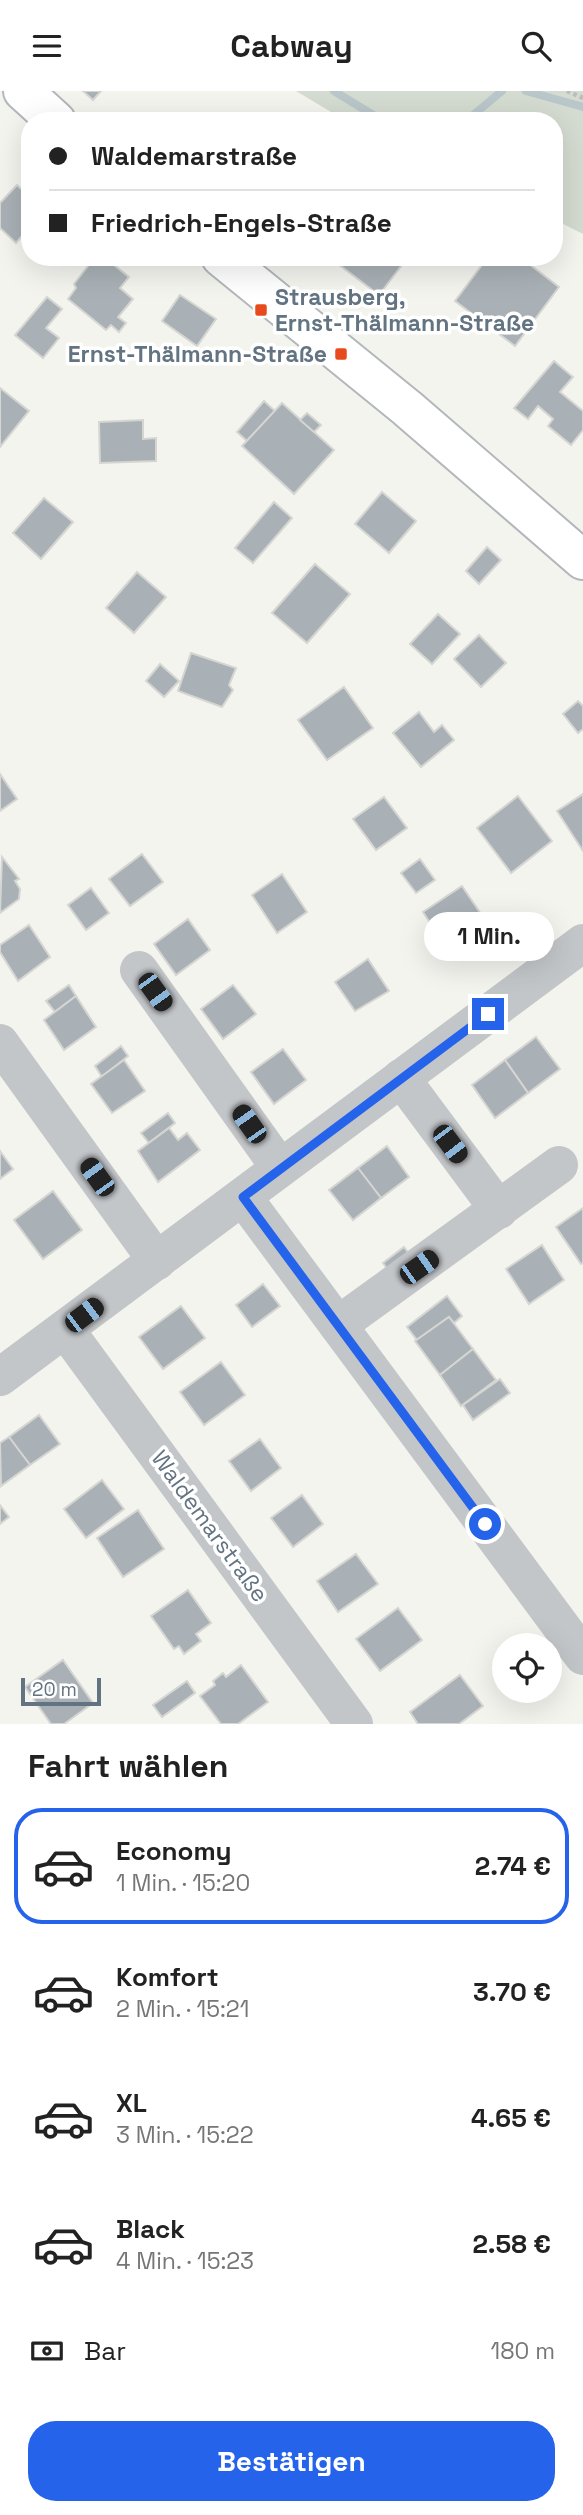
<!DOCTYPE html>
<html lang="de">
<head>
<meta charset="utf-8">
<style>
  body { margin:0; font-family:"Space Grotesk",sans-serif; background:#f2f2f2; color:#222; height:100vh; display:flex; flex-direction:column; font-size:26px; white-space:nowrap }
  * { box-sizing:border-box; margin:0 }
  p { font-size:23px; color:#767676 }
  .icon { flex:none; width:38px; height:38px; fill:none; stroke:currentColor; stroke-width:2; stroke-linecap:round; stroke-linejoin:round }
  .map { position:relative; height:1633px; overflow:hidden }
  .side { display:flex; flex-direction:column; background:#fff; flex:1 }
  .side>* { flex:none }
  .banner { position:absolute; left:21px; top:21px; width:542px; height:154px; border-radius:28px; box-shadow:0 7px 28px #0002; display:grid; align-content:center; height:154px; padding:0 28px; background:#fff }
  .buttons { position:absolute; left:492px; top:1542px; display:grid; gap:14px }
  .buttons a { display:grid; place-items:center; width:70px; height:70px; border-radius:50%; background:#fff; box-shadow:0 7px 28px #0002; font-size:35px }
  .scale { position:absolute; left:21px; bottom:18px; width:80px; box-sizing:border-box; padding-left:7px; border:4px solid #627381; border-top:0; font-size:19px; line-height:24px; white-space:nowrap; color:#627381; -webkit-text-stroke:5px #fff; paint-order:stroke }
  .end { position:absolute; width:32px; height:32px; margin:-16px; border:9px solid #2563eb; background:#fff; box-shadow:0 0 0 4px #fff }
  .from { border-radius:50% }
  .bubble { position:absolute; height:49px; border-radius:24px; background:#fff; box-shadow:0 7px 28px #0002; font-size:23px; font-weight:800; line-height:49px; text-align:center }
  .car { position:absolute; width:21px; height:42px; margin:-21px -10px; border-radius:9px; box-shadow:0 0 5px 2px #0007; background:linear-gradient(#222 24%,#8ab4d8 0 40%,#222 0 76%,#8ab4d8 0 86%,#222 0) }
  .banner b { display:flex; align-items:center; gap:24px; height:66px; font-size:26px }
  .banner b+b { border-top:2px solid #e0e0e0 }
  .banner i { width:18px; height:18px; background:#222 }
  ul { padding:0; list-style:none }
  li { display:flex; align-items:center; gap:21px; height:116px; margin:0 14px 10px; padding:0 14px; border:4px solid transparent; border-radius:28px }
  li div { flex:1 }
  li b { display:block; font-size:26px }
  li em { font-style:normal; font-weight:800 }
  li.selected { border-color:#2563eb }
  li>.icon { width:63px; height:63px; stroke-width:1.5 }
  h2 { padding:0 28px; font-size:32px; line-height:84px }
  .pay { display:flex; align-items:center; gap:18px; height:77px; padding:0 28px; font-size:26px }
  .pay p { margin-inline-start:auto }
  .primary-button { display:flex; gap:14px; margin-top:auto; padding:14px 28px }
  .primary-button a { flex:1; height:80px; border-radius:28px; background:#2563eb; color:#fff; font-size:28px; font-weight:800; line-height:80px; text-align:center }
  header { display:flex; justify-content:space-between; align-items:center; height:91px; padding:0 28px; background:#fff; font-size:32px; font-weight:800 }
  .map>svg:first-child { display:block }
  .green { fill:#d4dbd0 }
  .lines { fill:none; stroke-linecap:round; stroke-linejoin:round }
  .stream { stroke:#b9c6ca; stroke-width:8 }
  .building { fill:#a9b1b6; stroke:#d5d5d2; stroke-width:2 }
  .major-casing { stroke:#b3b7bb; stroke-width:42 }
  .path { stroke:#babcbe; stroke-width:4.5; stroke-dasharray:3.5 3.5; stroke-linecap:butt }
  .minor { stroke:#c3c6c9; stroke-width:38 }
  .major { stroke:#fff; stroke-width:38 }
  .route { stroke:#2563eb; stroke-width:9 }
  .poi-dot { fill:#e74b1c; stroke:#fff; stroke-width:2.5 }
  .labels { text-anchor:middle; stroke-width:7; stroke-linejoin:round; paint-order:stroke }
  .poi-label { font-size:23px; font-weight:bold; fill:#627381; stroke:#fff; text-anchor:start }
  .street-label { font-size:23px; fill:#627381; stroke:#fff }
</style>
</head>
<body>
<header><svg class="icon" aria-label="menu" viewBox="0 0 24 24"><path d="M4 6h16M4 12h16M4 18h16"/></svg>Cabway<svg class="icon" aria-label="search" viewBox="0 0 24 24"><circle cx="10" cy="10" r="6"/><path d="M15 15l6 6"/></svg></header>
<div class="map">
<svg width="583" height="1633" viewBox="0 0 583 1633">
  <rect width="100%" height="100%" fill="#f4f4ef"/>
  <path class="green" d="M296 0H583V143L555 129V30H346Z"/>
  <g class="lines">
    <g class="stream">
      <path d="M334 0 383 30"/>
      <path d="M526 0 583 16"/>
      <path d="M466 30 502 0"/>
    </g>
  </g>
  <g class="building">
    <path d="M83 0H101L93 9Z"/>
    <path d="M17 94 30 106V136L16 152 0 137V112Z"/>
    <path d="M95 166H104L129 186 120 197 133 208 118 226 126 232 119 241 111 234 106 239 68 208 76 197 74 193Z"/>
    <path d="M329 166H408L379 204Z"/>
    <path d="M488 166H520L559 196 515 255 455 210Z"/>
    <path d="M180 204 216 228 197 255 162 230Z"/>
    <path d="M47 206 62 218 46 237 59 247 43 267 15 244Z"/>
    <path d="M554 270 573 286 560 301 583 320V339L571 354 548 335 553 328 538 315 528 328 514 317Z"/>
    <path d="M0 297 29 320 0 356Z"/>
    <path d="M264 310 275 320 247 350 237 341Z"/>
    <path d="M282 312 334 359 294 403 242 355Z"/>
    <path d="M307 322 321 334 314 341 300 329Z"/>
    <path d="M143 329V348L156 347V370L100 372 99 331Z"/>
    <path d="M382 401 416 430 389 462 355 433Z"/>
    <path d="M44 407 73 431 41 468 13 442Z"/>
    <path d="M274 411 292 427 253 472 235 457Z"/>
    <path d="M487 456 501 469 479 493 466 480Z"/>
    <path d="M315 473 350 503 307 552 272 522Z"/>
    <path d="M137 481 166 506 134 542 106 517Z"/>
    <path d="M438 523 460 543 432 573 410 553Z"/>
    <path d="M479 544 506 572 481 596 454 568Z"/>
    <path d="M191 562 236 577 229 594 233 599 222 616 178 600Z"/>
    <path d="M160 573 179 590 164 606 146 590Z"/>
    <path d="M344 596 373 637 327 669 298 629Z"/>
    <path d="M578 610 583 615V638L578 642 563 623Z"/>
    <path d="M419 621 434 641 442 634 454 649 421 676 393 642Z"/>
    <path d="M0 683 17 708 0 720Z"/>
    <path d="M583 703V760L557 720Z"/>
    <path d="M518 705 552 750 511 782 477 737Z"/>
    <path d="M384 706 407 737 376 759 353 728Z"/>
    <path d="M142 763 163 791 130 815 109 788Z"/>
    <path d="M2 766 19 788 15 790 20 798 19 808 0 822Z"/>
    <path d="M420 768 435 789 416 802 401 782Z"/>
    <path d="M282 783 307 821 277 842 252 804Z"/>
    <path d="M462 795 487 832 448 858 423 821Z"/>
    <path d="M91 797 109 822 86 839 68 814Z"/>
    <path d="M188 828 210 859 176 884 154 853Z"/>
    <path d="M29 834 50 866 18 890 0 861V854Z"/>
    <path d="M368 868 389 900 355 920 335 891Z"/>
    <path d="M69 894 76 905 55 921 46 910Z"/>
    <path d="M233 894 256 923 223 948 201 918Z"/>
    <path d="M76 905 96 936 64 959 44 929Z"/>
    <path d="M536 946 560 978 528 1002 505 969Z"/>
    <path d="M121 955 128 965 102 986 95 975Z"/>
    <path d="M283 958 306 989 274 1013 251 981Z"/>
    <path d="M124 969 145 1000 112 1022 91 993Z"/>
    <path d="M505 969 528 1002 495 1027 472 994Z"/>
    <path d="M168 1022 175 1032 149 1052 141 1042Z"/>
    <path d="M169 1037 178 1049 187 1042 200 1059 158 1091 138 1060Z"/>
    <path d="M387 1055 409 1086 381 1107 358 1077Z"/>
    <path d="M0 1060 13 1078 0 1088Z"/>
    <path d="M358 1077 381 1107 353 1129 329 1099Z"/>
    <path d="M53 1100 82 1139 43 1168 14 1129Z"/>
    <path d="M583 1117V1172L581 1173 556 1136Z"/>
    <path d="M542 1154 564 1189 529 1213 506 1178Z"/>
    <path d="M404 1156 415 1171 394 1187 383 1172Z"/>
    <path d="M263 1193 280 1215 252 1236 236 1214Z"/>
    <path d="M447 1205 462 1225 454 1232 449 1226 417 1249 407 1236Z"/>
    <path d="M181 1215 205 1247 163 1278 139 1246Z"/>
    <path d="M449 1226 473 1258 440 1284 415 1250Z"/>
    <path d="M473 1258 496 1289 461 1315 440 1284Z"/>
    <path d="M221 1271 245 1304 204 1334 180 1301Z"/>
    <path d="M500 1288 510 1302 473 1329 463 1314Z"/>
    <path d="M39 1324 60 1353 30 1374 9 1346Z"/>
    <path d="M9 1346 30 1374 1 1395 0 1352Z"/>
    <path d="M260 1348 281 1377 251 1400 229 1370Z"/>
    <path d="M102 1389 124 1418 86 1447 64 1418Z"/>
    <path d="M302 1404 323 1433 293 1456 271 1427Z"/>
    <path d="M0 1414 9 1426 0 1433Z"/>
    <path d="M138 1419 164 1458 123 1486 97 1447Z"/>
    <path d="M356 1463 378 1493 338 1521 317 1490Z"/>
    <path d="M188 1499 211 1532 196 1543 201 1550 184 1563 179 1555 174 1558 151 1525Z"/>
    <path d="M398 1517 422 1549 380 1580 356 1548Z"/>
    <path d="M63 1569 93 1612 64 1633H51L25 1596Z"/>
    <path d="M241 1574 268 1611 238 1633H221L200 1605 215 1594 213 1590 223 1582 226 1586Z"/>
    <path d="M460 1584 483 1615 459 1633H418L410 1621Z"/>
    <path d="M187 1590 195 1602 162 1626 153 1614Z"/>
  </g>
  <g class="lines">
    <defs>
      <g id="major">
        <path d="M23 0 56 30"/>
        <path d="M221 166 407 317 583 469"/>
      </g>
    </defs>
    <use href="#major" class="major-casing"/>
    <path class="path" d="M567 0 583 7"/>
    <g class="minor">
      <path d="M139 879 280 1077"/>
      <path d="M0 952 157 1170"/>
      <path d="M401 987 499 1119"/>
      <path d="M243 1106 583 1565"/>
      <path d="M338 1234 559 1074"/>
      <path d="M65 1238 354 1633"/>
      <path d="M0 1286 583 852"/>
    </g>
    <use href="#major" class="major"/>
  </g>
  <g class="lines">
    <path class="route" d="M485 1433 243 1106 488 923"/>
  </g>
  <g class="poi-dot">
    <rect x="254" y="212" width="14" height="14" rx="3.5"/>
    <rect x="334" y="256" width="14" height="14" rx="3.5"/>
  </g>
  <g class="labels">
    <g class="poi-label">
      <text x="275" y="214">Strausberg,<tspan x="275" dy="26">Ernst-Thälmann-Straße</tspan></text>
      <text x="327" y="271" text-anchor="end">Ernst-Thälmann-Straße</text>
    </g>
    <g class="street-label">
      <text transform="translate(210 1435) rotate(54)" y="8">Waldemarstraße</text>
    </g>
  </g>
</svg>
<div class="buttons">
<a><svg class="icon" aria-label="locate" viewBox="0 0 24 24"><circle cx="12" cy="12" r="6"/><path d="M12 2v4M12 18v4M2 12h4M18 12h4"/></svg></a>
</div>
<div class="scale">20 m</div>
<i class="end from" style="left:485px;top:1433px"></i>
<i class="end" style="left:488px;top:923px"></i>
<div class="bubble" style="left:424px;top:821px;width:130px">1 Min.</div>
<i class="car" style="left:155px;top:901px;rotate:144deg"></i>
<i class="car" style="left:249px;top:1033px;rotate:325deg"></i>
<i class="car" style="left:450px;top:1053px;rotate:143deg"></i>
<i class="car" style="left:97px;top:1086px;rotate:324deg"></i>
<i class="car" style="left:419px;top:1176px;rotate:55deg"></i>
<i class="car" style="left:84px;top:1224px;rotate:53deg"></i>
<div class="banner">
<b><i class="from"></i>Waldemarstraße</b>
<b><i></i>Friedrich-Engels-Straße</b>
</div>
</div>
<section class="side">
<h2>Fahrt wählen</h2>
<ul>
<li class="selected"><svg class="icon" aria-label="car" viewBox="0 0 24 24"><path d="M5 17H2v-5l4-1 3-4h7l3 4 3 1v5h-3M9 17h6M6 11h13"/><circle cx="7" cy="17" r="2"/><circle cx="17" cy="17" r="2"/></svg><div><b>Economy</b><p>1 Min. · 15:20</p></div><em>2.74 €</em></li>
<li><svg class="icon" aria-label="car" viewBox="0 0 24 24"><path d="M5 17H2v-5l4-1 3-4h7l3 4 3 1v5h-3M9 17h6M6 11h13"/><circle cx="7" cy="17" r="2"/><circle cx="17" cy="17" r="2"/></svg><div><b>Komfort</b><p>2 Min. · 15:21</p></div><em>3.70 €</em></li>
<li><svg class="icon" aria-label="car" viewBox="0 0 24 24"><path d="M5 17H2v-5l4-1 3-4h7l3 4 3 1v5h-3M9 17h6M6 11h13"/><circle cx="7" cy="17" r="2"/><circle cx="17" cy="17" r="2"/></svg><div><b>XL</b><p>3 Min. · 15:22</p></div><em>4.65 €</em></li>
<li><svg class="icon" aria-label="car" viewBox="0 0 24 24"><path d="M5 17H2v-5l4-1 3-4h7l3 4 3 1v5h-3M9 17h6M6 11h13"/><circle cx="7" cy="17" r="2"/><circle cx="17" cy="17" r="2"/></svg><div><b>Black</b><p>4 Min. · 15:23</p></div><em>2.58 €</em></li>
</ul>
<div class="pay"><svg class="icon" aria-label="cash" viewBox="0 0 24 24"><path d="M3 7h18v10H3z"/><circle cx="12" cy="12" r="2"/></svg>Bar<p>180 m</p></div>
<div class="primary-button"><a>Bestätigen</a></div>
</section>
</body>
</html>
